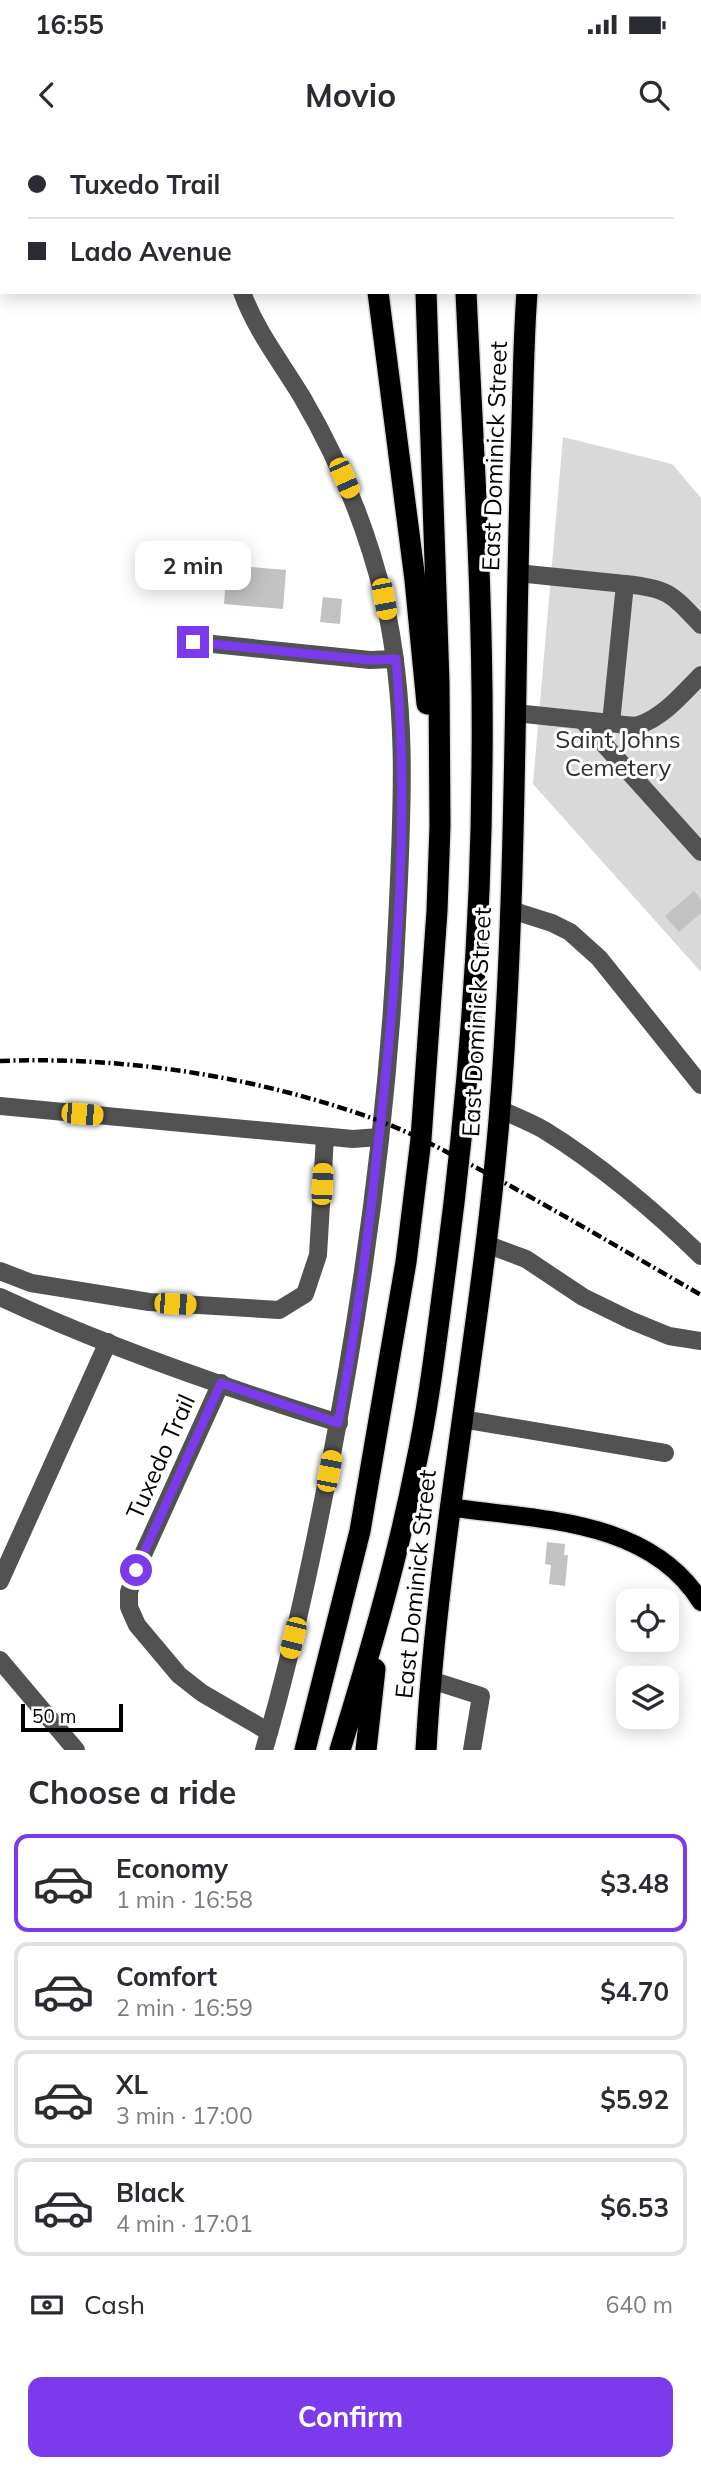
<!DOCTYPE html>
<html lang="en">
<head>
<meta charset="utf-8">
<style>
  body { margin:0; font-family:Mulish,sans-serif; background:#f7f7f7; color:#2b2b33; height:100vh; display:flex; flex-direction:column; font-size:26px; white-space:nowrap }
  * { box-sizing:border-box; margin:0 }
  p { font-size:23px; color:#7c7c81 }
  .icon { flex:none; width:38px; height:38px; fill:none; stroke:currentColor; stroke-width:2; stroke-linecap:round; stroke-linejoin:round }
  .map { position:relative; height:1610px; overflow:hidden }
  .side { display:flex; flex-direction:column; background:#fff; flex:1 }
  .side>* { flex:none }
  .hud { position:absolute; left:0px; top:0px; width:702px; height:154px; box-shadow:0 4px 18px #0003; display:grid; align-content:center; height:154px; padding:0 28px; background:#fff }
  .fabs { position:absolute; left:616px; top:1449px; display:grid; gap:14px }
  .fabs a { display:grid; place-items:center; width:63px; height:63px; border-radius:14px; background:#fff; box-shadow:0 4px 18px #0003; font-size:35px }
  .scale { position:absolute; left:21px; bottom:18px; width:102px; box-sizing:border-box; padding-left:7px; border:4px solid #000; border-top:0; font-size:19px; line-height:24px; white-space:nowrap; color:#000; -webkit-text-stroke:5px #fff; paint-order:stroke }
  .end { position:absolute; width:32px; height:32px; margin:-16px; border:9px solid #7c3aed; background:#fff; box-shadow:0 0 0 4px #fff }
  .from { border-radius:50% }
  .bubble { position:absolute; height:49px; border-radius:14px; background:#fff; box-shadow:0 4px 18px #0003; font-size:23px; font-weight:700; line-height:49px; text-align:center }
  .car { position:absolute; width:21px; height:42px; margin:-21px -10px; border-radius:9px; box-shadow:0 0 5px 2px #0007; background:linear-gradient(#f5c518 24%,#345 0 40%,#f5c518 0 76%,#345 0 86%,#f5c518 0) }
  .hud b { display:flex; align-items:center; gap:24px; height:66px; font-size:26px }
  .hud b+b { border-top:2px solid #e1e1e2 }
  .hud i { width:18px; height:18px; background:#2b2b33 }
  ul { padding:0; list-style:none }
  li { display:flex; align-items:center; gap:21px; height:98px; margin:0 14px 10px; padding:0 14px; border:4px solid #e1e1e2; border-radius:14px }
  li div { flex:1 }
  li b { display:block; font-size:26px }
  li em { font-style:normal; font-weight:700 }
  li.on { border-color:#7c3aed }
  li>.icon { width:63px; height:63px; stroke-width:1.5 }
  h2 { padding:0 28px; font-size:32px; line-height:84px }
  .pay { display:flex; align-items:center; gap:18px; height:77px; padding:0 28px; font-size:26px }
  .pay p { margin-inline-start:auto }
  .cta { display:flex; gap:14px; margin-top:auto; padding:14px 28px }
  .cta a { flex:1; height:80px; border-radius:14px; background:#7c3aed; color:#fff; font-size:28px; font-weight:700; line-height:80px; text-align:center }
  .status { display:flex; justify-content:space-between; align-items:center; height:49px; padding:0 35px; background:#fff; direction:ltr }
  .status svg { height:19px; fill:currentColor }
  header { display:flex; justify-content:space-between; align-items:center; height:91px; padding:0 28px; background:#fff; font-size:32px; font-weight:700 }
  .map>svg:first-child { display:block }
  .green { fill:#d9d9d9 }
  .building { fill:#c2c2c2 }
  .lines { fill:none; stroke-linecap:round; stroke-linejoin:round }
  .major-casing { stroke:#dbdbdb; stroke-width:21 }
  .highway-casing { stroke:#dbdbdb; stroke-width:24 }
  .minor { stroke:#525252; stroke-width:18 }
  .major { stroke:#000; stroke-width:18 }
  .highway { stroke:#000; stroke-width:21 }
  .rail { stroke:#000; stroke-width:4.5; stroke-dasharray:10 3.5 2 3.5; stroke-linecap:butt }
  .route { stroke:#7c3aed; stroke-width:9 }
  .labels { text-anchor:middle; stroke-width:6; stroke-linejoin:round; paint-order:stroke }
  .street-label { font-size:24px; fill:#000; stroke:#fff }
  .park-label { font-size:24px; fill:#303030; stroke:#fff }
</style>
</head>
<body>
<div class="status"><b>16:55</b><svg viewBox="0 0 49 12"><path d="M0 12V9h3v3zM5 12V6h3v6zM10 12V3h3v9zM15 12V0h3v12zM26 1h20v11H26zM47 4h2v5h-2z"/></svg></div>
<header><svg class="icon" aria-label="back" viewBox="0 0 24 24"><path d="M15 5l-7 7 7 7"/></svg>Movio<svg class="icon" aria-label="search" viewBox="0 0 24 24"><circle cx="10" cy="10" r="6"/><path d="M15 15l6 6"/></svg></header>
<div class="map">
<svg width="701" height="1610" viewBox="0 0 701 1610">
  <rect width="100%" height="100%" fill="#fff"/>
  <path class="green" d="M563 297 672 324 701 358V832L533 644Z"/>
  <g class="building">
    <path d="M227 425 286 430 283 469 224 464Z"/>
    <path d="M323 457 342 459 340 484 320 482Z"/>
    <path d="M694 751 701 760V773L679 792 665 776Z"/>
    <path d="M547 1402 565 1404 564 1415H568L565 1446 549 1444 551 1425 545 1424Z"/>
  </g>
  <g class="lines">
    <defs>
      <path id="major" d="M449 1367C536 1380 649 1378 701 1462"/>
      <g id="highway">
        <path d="M421 0V2"/>
        <path d="M459 0V2"/>
        <path d="M538 2V0"/>
        <path d="M378 152 415 440 427 564"/>
        <path d="M305 1610 360 1391 406 1122 421 999 437 771 440 686 439 542 426 152"/>
        <path d="M340 1610C369 1516 397 1421 416 1324 430 1259 437 1193 446 1127 468 960 481 794 482 625 484 468 473 310 466 152"/>
        <path d="M366 1610 375 1529"/>
        <path d="M426 1610C438 1394 483 1183 500 968 517 750 514 532 521 314 523 260 523 206 527 152"/>
      </g>
    </defs>
    <use href="#major" class="major-casing"/>
    <use href="#highway" class="highway-casing"/>
    <g class="minor">
      <path d="M242 152C256 191 281 222 302 257 339 320 367 388 384 459 409 566 402 675 397 783 389 967 364 1150 329 1330 311 1424 291 1518 264 1610"/>
      <path d="M625 444C668 448 672 454 701 485"/>
      <path d="M193 502 370 520 395 519"/>
      <path d="M515 573 611 583 625 444 517 433"/>
      <path d="M583 581 701 712"/>
      <path d="M611 583C620 584 632 587 639 585 664 577 684 552 701 535"/>
      <path d="M511 770 552 783 570 792 599 818 701 945"/>
      <path d="M0 966 353 999 379 997"/>
      <path d="M500 969C514 976 530 982 544 990 598 1023 656 1072 701 1116"/>
      <path d="M486 1104 526 1119 583 1157 630 1180 669 1196 701 1201"/>
      <path d="M0 1131 31 1143 149 1162 279 1170 305 1154 318 1115 325 997"/>
      <path d="M0 1157C107 1207 226 1248 339 1283"/>
      <path d="M221 1243 136 1430 129 1452V1467L137 1485 179 1535 202 1553 269 1592"/>
      <path d="M462 1279 665 1313"/>
      <path d="M0 1441 108 1202"/>
      <path d="M0 1520 76 1610"/>
      <path d="M431 1540 481 1556 472 1610"/>
    </g>
    <use href="#major" class="major"/>
    <use href="#highway" class="highway"/>
    <path class="rail" d="M0 921C128 916 259 937 380 981 419 996 456 1017 494 1037 564 1075 632 1115 701 1155"/>
  </g>
  <g class="lines">
    <path class="route" d="M136 1430 221 1243 338 1283C358 1182 370 1080 381 979 398 826 409 672 396 519L370 520 193 502"/>
  </g>
  <g class="labels">
    <g class="street-label">
      <text transform="translate(495 316) rotate(-88)" y="8">East Dominick Street</text>
      <text transform="translate(477 882) rotate(-87)" y="8">East Dominick Street</text>
      <text transform="translate(161 1317) rotate(-66)" y="8">Tuxedo Trail</text>
      <text transform="translate(416 1444) rotate(-84)" y="8">East Dominick Street</text>
    </g>
    <g class="park-label">
      <text x="618" y="608">Saint Johns<tspan x="618" dy="28">Cemetery</tspan></text>
    </g>
  </g>
</svg>
<div class="fabs">
<a><svg class="icon" aria-label="locate" viewBox="0 0 24 24"><circle cx="12" cy="12" r="6"/><path d="M12 2v4M12 18v4M2 12h4M18 12h4"/></svg></a>
<a><svg class="icon" aria-label="layers" viewBox="0 0 24 24"><path d="M12 4l9 5-9 5-9-5zM3 14l9 5 9-5"/></svg></a>
</div>
<div class="scale">50 m</div>
<i class="end from" style="left:136px;top:1430px"></i>
<i class="end" style="left:193px;top:502px"></i>
<div class="bubble" style="left:135px;top:401px;width:116px">2 min</div>
<i class="car" style="left:344px;top:338px;rotate:156deg"></i>
<i class="car" style="left:384px;top:459px;rotate:169deg"></i>
<i class="car" style="left:82px;top:974px;rotate:95deg"></i>
<i class="car" style="left:322px;top:1044px;rotate:3deg"></i>
<i class="car" style="left:175px;top:1164px;rotate:93deg"></i>
<i class="car" style="left:329px;top:1331px;rotate:11deg"></i>
<i class="car" style="left:293px;top:1498px;rotate:194deg"></i>
<div class="hud">
<b><i class="from"></i>Tuxedo Trail</b>
<b><i></i>Lado Avenue</b>
</div>
</div>
<section class="side">
<h2>Choose a ride</h2>
<ul>
<li class="on"><svg class="icon" aria-label="car" viewBox="0 0 24 24"><path d="M5 17H2v-5l4-1 3-4h7l3 4 3 1v5h-3M9 17h6M6 11h13"/><circle cx="7" cy="17" r="2"/><circle cx="17" cy="17" r="2"/></svg><div><b>Economy</b><p>1 min · 16:58</p></div><em>$3.48</em></li>
<li><svg class="icon" aria-label="car" viewBox="0 0 24 24"><path d="M5 17H2v-5l4-1 3-4h7l3 4 3 1v5h-3M9 17h6M6 11h13"/><circle cx="7" cy="17" r="2"/><circle cx="17" cy="17" r="2"/></svg><div><b>Comfort</b><p>2 min · 16:59</p></div><em>$4.70</em></li>
<li><svg class="icon" aria-label="car" viewBox="0 0 24 24"><path d="M5 17H2v-5l4-1 3-4h7l3 4 3 1v5h-3M9 17h6M6 11h13"/><circle cx="7" cy="17" r="2"/><circle cx="17" cy="17" r="2"/></svg><div><b>XL</b><p>3 min · 17:00</p></div><em>$5.92</em></li>
<li><svg class="icon" aria-label="car" viewBox="0 0 24 24"><path d="M5 17H2v-5l4-1 3-4h7l3 4 3 1v5h-3M9 17h6M6 11h13"/><circle cx="7" cy="17" r="2"/><circle cx="17" cy="17" r="2"/></svg><div><b>Black</b><p>4 min · 17:01</p></div><em>$6.53</em></li>
</ul>
<div class="pay"><svg class="icon" aria-label="cash" viewBox="0 0 24 24"><path d="M3 7h18v10H3z"/><circle cx="12" cy="12" r="2"/></svg>Cash<p>640 m</p></div>
<div class="cta"><a>Confirm</a></div>
</section>
</body>
</html>
